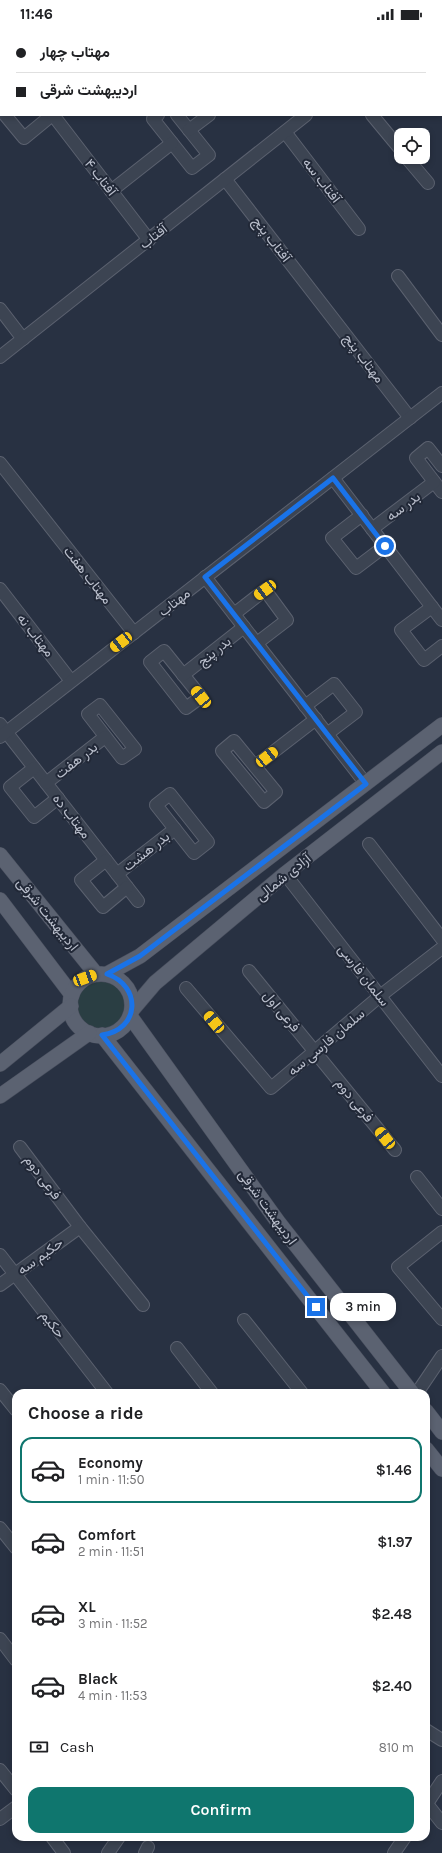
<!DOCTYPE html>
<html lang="en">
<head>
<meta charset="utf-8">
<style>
  body { margin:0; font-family:Karla,Vazirmatn,sans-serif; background:#f6f6f6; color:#202124; height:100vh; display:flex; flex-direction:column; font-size:15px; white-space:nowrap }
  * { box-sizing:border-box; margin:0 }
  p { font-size:13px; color:#757577 }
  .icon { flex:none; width:22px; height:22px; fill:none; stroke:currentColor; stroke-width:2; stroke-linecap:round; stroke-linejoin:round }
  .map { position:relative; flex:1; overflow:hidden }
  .panel { position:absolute; left:12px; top:1361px; width:418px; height:452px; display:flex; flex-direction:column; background:#fff; border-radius:12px; box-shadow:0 2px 6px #0003 }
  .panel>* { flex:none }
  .hud { position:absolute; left:0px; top:0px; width:442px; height:88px; box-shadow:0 2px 6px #0003; display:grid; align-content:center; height:88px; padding:0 16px; background:#fff }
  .fabs { position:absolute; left:394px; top:100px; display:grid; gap:8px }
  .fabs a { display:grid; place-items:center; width:36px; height:36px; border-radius:8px; background:#fff; box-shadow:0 2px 6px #0003; font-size:20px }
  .end { position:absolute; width:18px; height:18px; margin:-9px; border:5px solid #1a73e8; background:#fff; box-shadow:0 0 0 2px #fff }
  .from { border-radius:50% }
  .bubble { position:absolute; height:28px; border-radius:12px; background:#fff; box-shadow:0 2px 6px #0003; font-size:13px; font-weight:600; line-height:28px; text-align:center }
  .car { position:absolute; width:12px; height:24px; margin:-12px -6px; border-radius:5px; box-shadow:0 0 3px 1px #0007; background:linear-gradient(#f5c518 24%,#345 0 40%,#f5c518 0 76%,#345 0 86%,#f5c518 0) }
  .hud b { display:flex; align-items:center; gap:14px; height:38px; font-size:15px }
  .hud b+b { border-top:1px solid #e0e0e0 }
  .hud i { width:10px; height:10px; background:#202124 }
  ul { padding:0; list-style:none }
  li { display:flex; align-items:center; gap:12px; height:66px; margin:0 8px 6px; padding:0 8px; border:2px solid transparent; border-radius:12px }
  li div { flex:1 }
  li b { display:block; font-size:15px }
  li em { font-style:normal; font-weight:600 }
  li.active { border-color:#0f766e }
  li>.icon { width:36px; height:36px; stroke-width:1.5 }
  h2 { padding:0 16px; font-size:18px; line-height:48px }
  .pay { display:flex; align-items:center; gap:10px; height:44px; padding:0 16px; font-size:15px }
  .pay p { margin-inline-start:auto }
  .cta { display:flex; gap:8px; margin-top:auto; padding:8px 16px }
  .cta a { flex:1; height:46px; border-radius:12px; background:#0f766e; color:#fff; font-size:16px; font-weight:600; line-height:46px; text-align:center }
  .status { display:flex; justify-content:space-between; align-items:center; height:28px; padding:0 20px; background:#fff; direction:ltr }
  .status svg { height:11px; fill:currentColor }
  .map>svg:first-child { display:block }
  .green { fill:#2a3e43 }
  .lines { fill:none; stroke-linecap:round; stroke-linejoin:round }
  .minor-casing { stroke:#5b616f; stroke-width:14 }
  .major-casing { stroke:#464c5b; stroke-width:16 }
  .minor { stroke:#3c4452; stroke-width:12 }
  .major { stroke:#5b6271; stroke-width:15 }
  .route { stroke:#1a73e8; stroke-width:5 }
  .labels { text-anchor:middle; stroke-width:4; stroke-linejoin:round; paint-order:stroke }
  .street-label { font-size:14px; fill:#babfcc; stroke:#212837 }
</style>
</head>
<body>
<div class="status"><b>11:46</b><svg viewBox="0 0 49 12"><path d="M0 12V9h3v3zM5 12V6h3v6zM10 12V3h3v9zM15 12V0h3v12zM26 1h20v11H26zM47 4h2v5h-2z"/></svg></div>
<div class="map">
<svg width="442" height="1825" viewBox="0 0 442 1825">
  <rect width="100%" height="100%" fill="#283142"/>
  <circle class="green" cx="101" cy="977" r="25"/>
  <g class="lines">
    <defs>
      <g id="minor">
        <path d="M107 0 108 1"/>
        <path d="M304 0 305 1"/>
        <path d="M82 1V0"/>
        <path d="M130 1 131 0"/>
        <path d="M0 18 1 20"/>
        <path d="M0 76 1 75"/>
        <path d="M5 87 24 110 52 87"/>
        <path d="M53 87 149 212"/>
        <path d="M158 87 153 91 192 140 209 127 177 87"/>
        <path d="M372 87 401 122"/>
        <path d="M189 102 209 87"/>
        <path d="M285 104 359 201"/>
        <path d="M406 129 428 155"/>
        <path d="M225 151 410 390"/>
        <path d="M111 163 172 115"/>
        <path d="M398 248 442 307"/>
        <path d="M0 281 23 311"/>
        <path d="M0 329 306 87"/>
        <path d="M0 435 134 605"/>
        <path d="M442 438 428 420 416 430 442 464"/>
        <path d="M333 450 442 592"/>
        <path d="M362 487 332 510 356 540 385 518"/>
        <path d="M372 501 434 454"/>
        <path d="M205 549 366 756"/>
        <path d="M0 561 71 653"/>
        <path d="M432 579 401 602 424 632 442 618"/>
        <path d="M234 586 265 562 287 592 257 615"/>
        <path d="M164 623 201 669 186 680 150 634Z"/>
        <path d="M183 647 244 599"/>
        <path d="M100 677 135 721 122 730 88 686Z"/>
        <path d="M305 678 334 656 356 684 327 706"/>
        <path d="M0 696 138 873"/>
        <path d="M0 709 442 365"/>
        <path d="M234 713 276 764 264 774 222 723Z"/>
        <path d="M255 738 316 691"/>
        <path d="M34 740 10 759 34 789 58 770"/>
        <path d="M46 755 105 709"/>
        <path d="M170 766 208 814 194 825 156 777Z"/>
        <path d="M369 816 442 911"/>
        <path d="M106 832 81 852 103 879 127 859"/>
        <path d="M117 846 175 801"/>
        <path d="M285 846 442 1048"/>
        <path d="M249 943 395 1122"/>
        <path d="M186 960 271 1060 380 968 442 920"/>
        <path d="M20 1119 80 1199 143 1277"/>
        <path d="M417 1149 442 1181"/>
        <path d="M442 1204 398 1239 442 1291"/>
        <path d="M0 1227 107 1365"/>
        <path d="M0 1257 80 1199"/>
        <path d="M244 1292 302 1365"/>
        <path d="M177 1320 212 1365"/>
        <path d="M0 1362 16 1382"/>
        <path d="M417 1365 442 1328"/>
        <path d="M0 1500 16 1520"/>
        <path d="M0 1611 16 1632"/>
        <path d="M426 1702 442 1712"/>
        <path d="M0 1742 16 1762"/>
        <path d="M427 1776 442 1795"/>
        <path d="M426 1777 442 1753"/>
        <path d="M0 1791 16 1779"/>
        <path d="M52 1809 64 1825"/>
        <path d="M108 1825 119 1809"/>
        <path d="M145 1825 148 1819"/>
        <path d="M394 1825 405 1809"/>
      </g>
      <g id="major">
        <path d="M411 0 412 1"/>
        <path d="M441 2 442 3"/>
        <path d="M441 39 442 40"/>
        <path d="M0 827 96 946"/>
        <path d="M0 872 72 967"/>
        <path d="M107 946 140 928 442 697"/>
        <circle cx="101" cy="977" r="31"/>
        <path d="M132 982 155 955 285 846 442 724"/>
        <path d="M130 988 278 1194 412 1365"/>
        <path d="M102 1007 383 1365"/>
        <path d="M0 1036 71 978"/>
        <path d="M0 1068 89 1005"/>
        <path d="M426 1383 442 1404"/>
        <path d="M426 1421 442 1441"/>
      </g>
    </defs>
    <use href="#minor" class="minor-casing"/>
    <use href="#major" class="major-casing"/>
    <use href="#minor" class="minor"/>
    <use href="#major" class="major"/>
  </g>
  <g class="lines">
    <path class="route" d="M316 1279 102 1007C140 1002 142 958 107 946L140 928 366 756 205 549 333 450 385 518"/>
  </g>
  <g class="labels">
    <g class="street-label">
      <text transform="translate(101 149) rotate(52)" y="5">آفتاب ۴</text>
      <text transform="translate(322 152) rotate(52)" y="5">آفتاب سه</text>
      <text transform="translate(153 208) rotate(-38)" y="5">آفتاب</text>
      <text transform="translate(272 211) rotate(52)" y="5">آفتاب پنج</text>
      <text transform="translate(364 330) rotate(53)" y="5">مهتاب پنج</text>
      <text transform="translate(403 478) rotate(-37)" y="5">بدر سه</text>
      <text transform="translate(88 547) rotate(52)" y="5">مهتاب هفت</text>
      <text transform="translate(174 574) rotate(-38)" y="5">مهتاب</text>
      <text transform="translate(36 607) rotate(52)" y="5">مهتاب نه</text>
      <text transform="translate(214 623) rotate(-39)" y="5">بدر پنج</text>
      <text transform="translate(76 732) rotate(-38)" y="5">بدر هفت</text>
      <text transform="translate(72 788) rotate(52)" y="5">مهتاب ده</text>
      <text transform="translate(146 823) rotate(-38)" y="5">بدر هشت</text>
      <text transform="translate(283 849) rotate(-39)" y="5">آزادی شمالی</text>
      <text transform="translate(48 886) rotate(51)" y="5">اردیبهشت شرقی</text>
      <text transform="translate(364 947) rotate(52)" y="5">سلمان فارسی</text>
      <text transform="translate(282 983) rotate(50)" y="5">فرعی اول</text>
      <text transform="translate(326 1014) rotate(-40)" y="5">سلمان فارسی سه</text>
      <text transform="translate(355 1072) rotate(51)" y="5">فرعی دوم</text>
      <text transform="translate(43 1149) rotate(53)" y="5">فرعی دوم</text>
      <text transform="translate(268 1179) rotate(54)" y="5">اردیبهشت شرقی</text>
      <text transform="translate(40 1228) rotate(-36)" y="5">حکیم سه</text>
      <text transform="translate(53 1296) rotate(52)" y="5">حکیم</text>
    </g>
  </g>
</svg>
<div class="fabs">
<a><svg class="icon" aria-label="locate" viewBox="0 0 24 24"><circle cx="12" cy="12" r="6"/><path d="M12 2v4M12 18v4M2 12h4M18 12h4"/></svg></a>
</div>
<i class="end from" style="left:385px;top:518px"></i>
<i class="end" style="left:316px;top:1279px"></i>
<div class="bubble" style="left:330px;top:1265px;width:66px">3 min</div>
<i class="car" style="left:265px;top:562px;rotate:233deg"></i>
<i class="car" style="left:121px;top:614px;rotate:232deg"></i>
<i class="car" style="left:201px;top:669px;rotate:321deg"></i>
<i class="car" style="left:267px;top:729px;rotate:52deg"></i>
<i class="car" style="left:85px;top:950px;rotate:70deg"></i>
<i class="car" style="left:214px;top:994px;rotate:320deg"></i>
<i class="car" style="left:385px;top:1110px;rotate:321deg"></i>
<div class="hud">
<b><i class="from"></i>مهتاب چهار</b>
<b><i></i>اردیبهشت شرقی</b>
</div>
<section class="panel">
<h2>Choose a ride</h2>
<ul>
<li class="active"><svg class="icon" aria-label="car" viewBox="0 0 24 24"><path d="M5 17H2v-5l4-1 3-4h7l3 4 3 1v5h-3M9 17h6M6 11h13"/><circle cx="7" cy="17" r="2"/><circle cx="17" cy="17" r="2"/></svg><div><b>Economy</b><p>1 min · 11:50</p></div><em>$1.46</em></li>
<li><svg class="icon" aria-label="car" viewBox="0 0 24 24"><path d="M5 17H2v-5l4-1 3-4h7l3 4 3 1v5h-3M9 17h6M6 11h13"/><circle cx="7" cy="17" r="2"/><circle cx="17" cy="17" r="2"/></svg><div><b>Comfort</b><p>2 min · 11:51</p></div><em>$1.97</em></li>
<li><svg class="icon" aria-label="car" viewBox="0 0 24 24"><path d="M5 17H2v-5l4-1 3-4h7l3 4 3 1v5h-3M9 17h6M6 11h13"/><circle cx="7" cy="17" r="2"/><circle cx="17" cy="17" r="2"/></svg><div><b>XL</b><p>3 min · 11:52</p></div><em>$2.48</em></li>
<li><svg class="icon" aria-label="car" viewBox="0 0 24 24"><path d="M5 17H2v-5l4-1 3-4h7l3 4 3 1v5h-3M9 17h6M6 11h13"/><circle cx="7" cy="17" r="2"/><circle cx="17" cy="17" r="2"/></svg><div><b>Black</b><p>4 min · 11:53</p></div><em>$2.40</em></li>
</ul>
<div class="pay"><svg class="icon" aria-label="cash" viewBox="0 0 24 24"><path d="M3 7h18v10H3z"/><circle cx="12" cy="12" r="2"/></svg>Cash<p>810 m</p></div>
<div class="cta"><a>Confirm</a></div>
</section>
</div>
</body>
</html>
